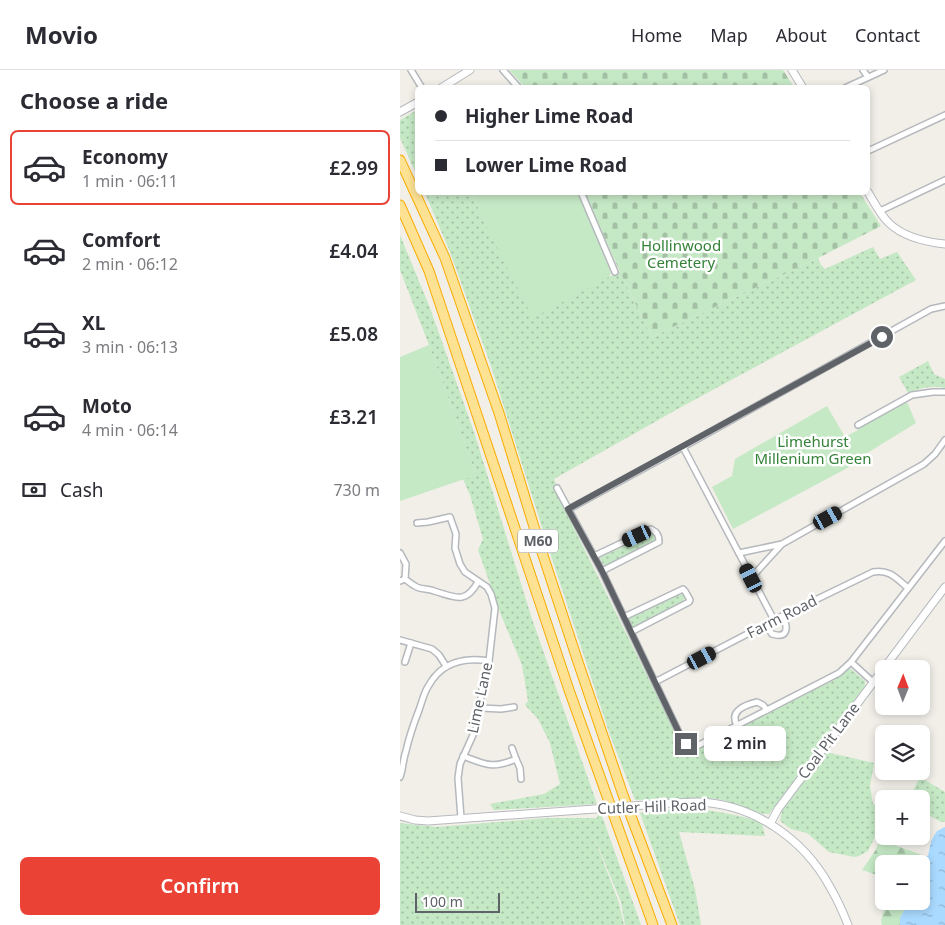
<!DOCTYPE html>
<html lang="en">
<head>
<meta charset="utf-8">
<style>
  body { margin:0; font-family:"Noto Sans",sans-serif; background:#f2f2f3; color:#2b2b33; height:100vh; display:flex; flex-direction:column; font-size:19px; white-space:nowrap }
  * { box-sizing:border-box; margin:0 }
  p { font-size:16px; color:#7c7c81 }
  .icon { flex:none; width:28px; height:28px; fill:none; stroke:currentColor; stroke-width:2; stroke-linecap:round; stroke-linejoin:round }
  .map { position:relative; flex:1; overflow:hidden }
  .drawer { display:flex; flex-direction:column; background:#fff; width:400px }
  .drawer>* { flex:none }
  .hud { position:absolute; left:15px; top:15px; width:455px; height:110px; border-radius:8px; box-shadow:0 2px 8px #0003; display:grid; align-content:center; height:110px; padding:0 20px; background:#fff }
  .needle { width:32px; rotate:1deg }
  .fabs { position:absolute; left:475px; top:590px; display:grid; gap:10px }
  .fabs a { display:grid; place-items:center; width:55px; height:55px; border-radius:8px; background:#fff; box-shadow:0 2px 8px #0003; font-size:25px }
  .scale { position:absolute; left:15px; bottom:12px; width:85px; box-sizing:border-box; padding-left:5px; border:2px solid #5f6368; border-top:0; font-size:14px; line-height:18px; white-space:nowrap; color:#5f6368; -webkit-text-stroke:4px #fff; paint-order:stroke }
  .end { position:absolute; width:22px; height:22px; margin:-11px; border:6px solid #5f6368; background:#fff; box-shadow:0 0 0 2px #fff }
  .from { border-radius:50% }
  .bubble { position:absolute; height:35px; border-radius:8px; background:#fff; box-shadow:0 2px 8px #0003; font-size:16px; font-weight:600; line-height:35px; text-align:center }
  .car { position:absolute; width:15px; height:30px; margin:-15px -8px; border-radius:6px; box-shadow:0 0 4px 1px #0007; background:linear-gradient(#222 24%,#8ab4d8 0 40%,#222 0 76%,#8ab4d8 0 86%,#222 0) }
  .hud b { display:flex; align-items:center; gap:18px; height:48px; font-size:19px }
  .hud b+b { border-top:1px solid #e1e1e2 }
  .hud i { width:12px; height:12px; background:#2b2b33 }
  ul { padding:0; list-style:none }
  li { display:flex; align-items:center; gap:15px; height:75px; margin:0 10px 8px; padding:0 10px; border:2px solid transparent; border-radius:8px }
  li div { flex:1 }
  li b { display:block; font-size:19px }
  li em { font-style:normal; font-weight:600 }
  li.current { border-color:#ea4335 }
  li>.icon { width:45px; height:45px; stroke-width:1.5 }
  h2 { padding:0 20px; font-size:22px; line-height:60px }
  .pay { display:flex; align-items:center; gap:12px; height:55px; padding:0 20px; font-size:19px }
  .pay p { margin-inline-start:auto }
  .button { display:flex; gap:10px; margin-top:auto; padding:10px 20px }
  .button a { flex:1; height:58px; border-radius:8px; background:#ea4335; color:#fff; font-size:20px; font-weight:600; line-height:58px; text-align:center }
  header { display:flex; align-items:center; gap:30px; box-sizing:border-box; height:70px; padding:0 25px; background:#fff; border-bottom:1px solid #e1e1e2 }
  header strong { font-size:24px }
  nav { display:flex; gap:28px; margin-inline-start:auto; font-size:18px }
  main { display:flex; flex:1; min-height:0 }
  .map>svg:first-child { display:block }
  .grass { fill:url(#grass-dots) }
  .forest { fill:url(#forest-firs) }
  .cemetery { fill:url(#cemetery-stones) }
  .park { fill:#c5e8c5 }
  .water { fill:url(#water-ripples) }
  .lines { fill:none; stroke-linecap:round; stroke-linejoin:round }
  .street-casing { stroke:#b5b8bc; stroke-width:8 }
  .secondary-casing { stroke:#b6babf; stroke-width:9 }
  .highway-casing { stroke:#f9ab00; stroke-width:11 }
  .street { stroke:#fff; stroke-width:5 }
  .secondary { stroke:#fff; stroke-width:7 }
  .highway { stroke:#fde293; stroke-width:9 }
  .secondary-bridge-casing { stroke:#b6babf; stroke-width:9; stroke-linecap:butt }
  .secondary-bridge { stroke:#fff; stroke-width:7 }
  .route { stroke:#5f6368; stroke-width:6 }
  .labels { text-anchor:middle; stroke-width:5; stroke-linejoin:round; paint-order:stroke }
  .shield { fill:#fff; stroke:#8f9295; stroke-width:1 }
  .shield-label { font-size:14px; font-weight:bold; fill:#5f6368 }
  .park-label { font-size:15px; fill:#348238; stroke:#fff }
  .street-label { font-size:15px; fill:#5f6368; stroke:#fff }
</style>
</head>
<body>
<header>
<strong>Movio</strong>
<nav><a>Home</a><a>Map</a><a>About</a><a>Contact</a></nav>
</header>
<main>
<section class="drawer">
<h2>Choose a ride</h2>
<ul>
<li class="current"><svg class="icon" aria-label="car" viewBox="0 0 24 24"><path d="M5 17H2v-5l4-1 3-4h7l3 4 3 1v5h-3M9 17h6M6 11h13"/><circle cx="7" cy="17" r="2"/><circle cx="17" cy="17" r="2"/></svg><div><b>Economy</b><p>1 min · 06:11</p></div><em>£2.99</em></li>
<li><svg class="icon" aria-label="car" viewBox="0 0 24 24"><path d="M5 17H2v-5l4-1 3-4h7l3 4 3 1v5h-3M9 17h6M6 11h13"/><circle cx="7" cy="17" r="2"/><circle cx="17" cy="17" r="2"/></svg><div><b>Comfort</b><p>2 min · 06:12</p></div><em>£4.04</em></li>
<li><svg class="icon" aria-label="car" viewBox="0 0 24 24"><path d="M5 17H2v-5l4-1 3-4h7l3 4 3 1v5h-3M9 17h6M6 11h13"/><circle cx="7" cy="17" r="2"/><circle cx="17" cy="17" r="2"/></svg><div><b>XL</b><p>3 min · 06:13</p></div><em>£5.08</em></li>
<li><svg class="icon" aria-label="car" viewBox="0 0 24 24"><path d="M5 17H2v-5l4-1 3-4h7l3 4 3 1v5h-3M9 17h6M6 11h13"/><circle cx="7" cy="17" r="2"/><circle cx="17" cy="17" r="2"/></svg><div><b>Moto</b><p>4 min · 06:14</p></div><em>£3.21</em></li>
</ul>
<div class="pay"><svg class="icon" aria-label="cash" viewBox="0 0 24 24"><path d="M3 7h18v10H3z"/><circle cx="12" cy="12" r="2"/></svg>Cash<p>730 m</p></div>
<div class="button"><a>Confirm</a></div>
</section>
<div class="map">
<svg width="545" height="855" viewBox="0 0 545 855">
  <defs>
    <pattern id="grass-dots" width="8" height="8" patternUnits="userSpaceOnUse" patternTransform="scale(1.25)"><rect width="8" height="8" fill="#c5e8c5"/><path d="M2 2h.1M6 6h.1" fill="none" stroke="#a3c0a4" stroke-width="1.8" stroke-linecap="round"/></pattern>
    <pattern id="forest-firs" width="22" height="20" patternUnits="userSpaceOnUse" patternTransform="scale(1.25)"><rect width="22" height="20" fill="#c5e8c5"/><path d="M5 1l3.5 6h-7zM16 11l3.5 6h-7z" fill="#a3c0a4"/></pattern>
    <pattern id="cemetery-stones" width="16" height="16" patternUnits="userSpaceOnUse" patternTransform="scale(1.25)"><rect width="16" height="16" fill="#c5e8c5"/><path d="M2 7V4a2 2 0 0 1 4 0v3zM10 15v-3a2 2 0 0 1 4 0v3z" fill="#a3c0a4"/></pattern>
    <pattern id="water-ripples" width="26" height="14" patternUnits="userSpaceOnUse" patternTransform="scale(1.25)"><rect width="26" height="14" fill="#aadaff"/><path d="M2 4q2-2 4 0t4 0M15 11q2-2 4 0t4 0" fill="none" stroke="#8eb4d2"/></pattern>
  </defs>
  <rect width="100%" height="100%" fill="#f1efe8"/>
  <g class="grass">
    <path d="M17 40V106L0 68V50Z"/>
    <path d="M25 123H71L75 130 86 156 209 207 220 202 252 267 418 188 421 195 425 199 473 177 480 189 497 182 516 210 283 336 154 409 157 416 154 418 281 674 289 678 298 677 434 610 448 599H451L465 611V616L369 744C355 745 333 731 317 729 290 726 262 730 235 730L210 665 153 492 91 296 50 182Z"/>
    <path d="M0 165 30 238 74 362 132 549 197 734 94 740 90 734 144 724 160 714 150 673 138 649 125 635 128 631 122 595 101 545 78 480 83 469 70 425 63 409 76 405 29 275 0 200Z"/>
    <path d="M528 291 534 304 545 309V318C532 315 520 318 508 323L499 307Z"/>
    <path d="M251 463 255 466V471L205 496 203 494 200 488 201 487Z"/>
    <path d="M283 524 285 527 283 532 233 557H231L228 552 230 548 278 525Z"/>
    <path d="M426 682 474 693 470 716 473 734 484 739V744L476 765 468 781 459 786 454 787 429 782 407 763 391 759 380 751 382 741Z"/>
    <path d="M520 707 545 722V752H541L521 741V729H509Z"/>
    <path d="M292 739C317 741 338 744 362 753L365 766 279 762 295 819 301 855H280L240 743 264 740Z"/>
    <path d="M198 745 202 746 241 855H225L221 832 193 764V761V764L219 833 224 855H0V753L37 757 147 748H197Z"/>
  </g>
  <g class="forest">
    <path d="M480 770 525 786 521 795 484 794V811L474 804 462 800 475 781Z"/>
    <path d="M486 831H509L500 848V855H482L481 851Z"/>
  </g>
  <g class="cemetery">
    <path d="M109 0H383L394 17H125Z"/>
    <path d="M185 123H460L481 156 418 188 252 267 220 202Z"/>
  </g>
  <g class="park">
    <path d="M71 123H178L211 203 209 207 133 248 86 156 75 130Z"/>
    <path d="M29 275 76 405 0 431V287Z"/>
    <path d="M507 332 516 353 464 385 466 388 333 459 312 417 332 406 335 389 427 336 445 367 458 360 457 357Z"/>
  </g>
  <path class="water" d="M545 757V855H500V848L509 831H521V795L525 786H528L531 771 537 761Z"/>
  <g class="lines">
    <defs>
      <g id="street">
        <path d="M11 0 22 18"/>
        <path d="M103 0 119 18"/>
        <path d="M463 0 468 7"/>
        <path d="M445 18 484 0"/>
        <path d="M468 81 545 45"/>
        <path d="M181 122 215 202"/>
        <path d="M480 141 545 110"/>
        <path d="M458 355 512 325 533 322H545"/>
        <path d="M283 377 374 550"/>
        <path d="M157 418 202 501 283 671C287 676 291 676 297 676L439 603 451 592 545 471"/>
        <path d="M169 439 283 377 531 239 545 236"/>
        <path d="M17 453 28 452 50 447 56 464 55 478 60 494 65 502 87 517 91 524 95 538 89 591 87 602 83 613 77 656 60 694 58 708 61 748"/>
        <path d="M0 483 6 494 5 509"/>
        <path d="M339 483 382 474 524 394 535 384 545 370"/>
        <path d="M194 486 251 459C257 462 259 465 259 472L202 501"/>
        <path d="M351 508 381 475"/>
        <path d="M0 511 5 509C8 511 11 514 15 516 20 520 28 518 34 521 55 527 65 535 78 512"/>
        <path d="M224 547 283 519 285 521 290 530 289 532 231 562"/>
        <path d="M366 555 372 564C388 569 389 557 382 546"/>
        <path d="M0 570 32 579 39 585 46 596"/>
        <path d="M5 592 11 573"/>
        <path d="M451 592 473 612"/>
        <path d="M255 612 374 550 473 502C489 499 496 508 508 518"/>
        <path d="M80 638 101 639 114 637"/>
        <path d="M337 655C329 641 345 635 357 632L363 635 367 640"/>
        <path d="M112 678 116 689"/>
        <path d="M63 686C87 695 92 699 116 689L120 698 121 709"/>
        <path d="M0 707C3 699 3 689 6 681 9 667 14 653 19 640 22 632 24 622 29 615 42 592 65 587 89 591"/>
      </g>
      <g id="secondary">
        <path d="M392 0 403 18"/>
        <path d="M41 18 70 0"/>
        <path d="M0 42 18 32"/>
        <path d="M468 122C474 132 481 146 490 154 504 167 526 172 545 174"/>
        <path d="M245 735C263 734 281 732 298 732 354 734 404 769 430 817 437 829 443 842 448 855"/>
        <path d="M0 746 15 750 28 751 195 739"/>
        <path d="M370 754 378 739 545 517"/>
      </g>
      <g id="highway">
        <path d="M0 90 45 188 99 343 139 473 177 589 223 725 272 855"/>
        <path d="M0 135 29 201 169 620 253 855"/>
      </g>
    </defs>
    <use href="#street" class="street-casing"/>
    <use href="#secondary" class="secondary-casing"/>
    <use href="#highway" class="highway-casing"/>
    <use href="#street" class="street"/>
    <use href="#secondary" class="secondary"/>
    <use href="#highway" class="highway"/>
    <defs>
      <path id="secondary-bridge" d="M195 739 245 735"/>
    </defs>
    <use href="#secondary-bridge" class="secondary-bridge-casing"/>
    <use href="#secondary-bridge" class="secondary-bridge"/>
  </g>
  <g class="lines">
    <path class="route" d="M286 674 283 671 202 501 168 439 482 267"/>
  </g>
  <g class="labels">
    <rect class="shield" x="118" y="459.5" width="40" height="23" rx="4"/>
    <g class="shield-label">
      <text x="138" y="476">M60</text>
    </g>
    <g class="park-label">
      <text x="281" y="181">Hollinwood<tspan x="281" dy="17">Cemetery</tspan></text>
      <text x="413" y="377">Limehurst<tspan x="413" dy="17">Millenium Green</tspan></text>
    </g>
    <g class="street-label">
      <text transform="translate(382 547) rotate(-27)" y="5">Farm Road</text>
      <text transform="translate(80 628) rotate(-78)" y="5">Lime Lane</text>
      <text transform="translate(429 671) rotate(-53)" y="5">Coal Pit Lane</text>
      <text transform="translate(252 737) rotate(-2)" y="5">Cutler Hill Road</text>
    </g>
  </g>
</svg>
<div class="fabs">
<a><svg class="needle" viewBox="-14 -14 28 28"><path d="M0-13l5 13h-10z" fill="#e53935"/><path d="M0 13l5-13h-10z" fill="#7c7c81"/></svg></a>
<a><svg class="icon" aria-label="layers" viewBox="0 0 24 24"><path d="M12 4l9 5-9 5-9-5zM3 14l9 5 9-5"/></svg></a>
<a>+</a>
<a>−</a>
</div>
<div class="scale">100 m</div>
<i class="end from" style="left:482px;top:267px"></i>
<i class="end" style="left:286px;top:674px"></i>
<div class="bubble" style="left:304px;top:656px;width:82px">2 min</div>
<i class="car" style="left:428px;top:448px;rotate:61deg"></i>
<i class="car" style="left:237px;top:466px;rotate:245deg"></i>
<i class="car" style="left:351px;top:508px;rotate:333deg"></i>
<i class="car" style="left:302px;top:588px;rotate:62deg"></i>
<div class="hud">
<b><i class="from"></i>Higher Lime Road</b>
<b><i></i>Lower Lime Road</b>
</div>
</div>
</main>
</body>
</html>
